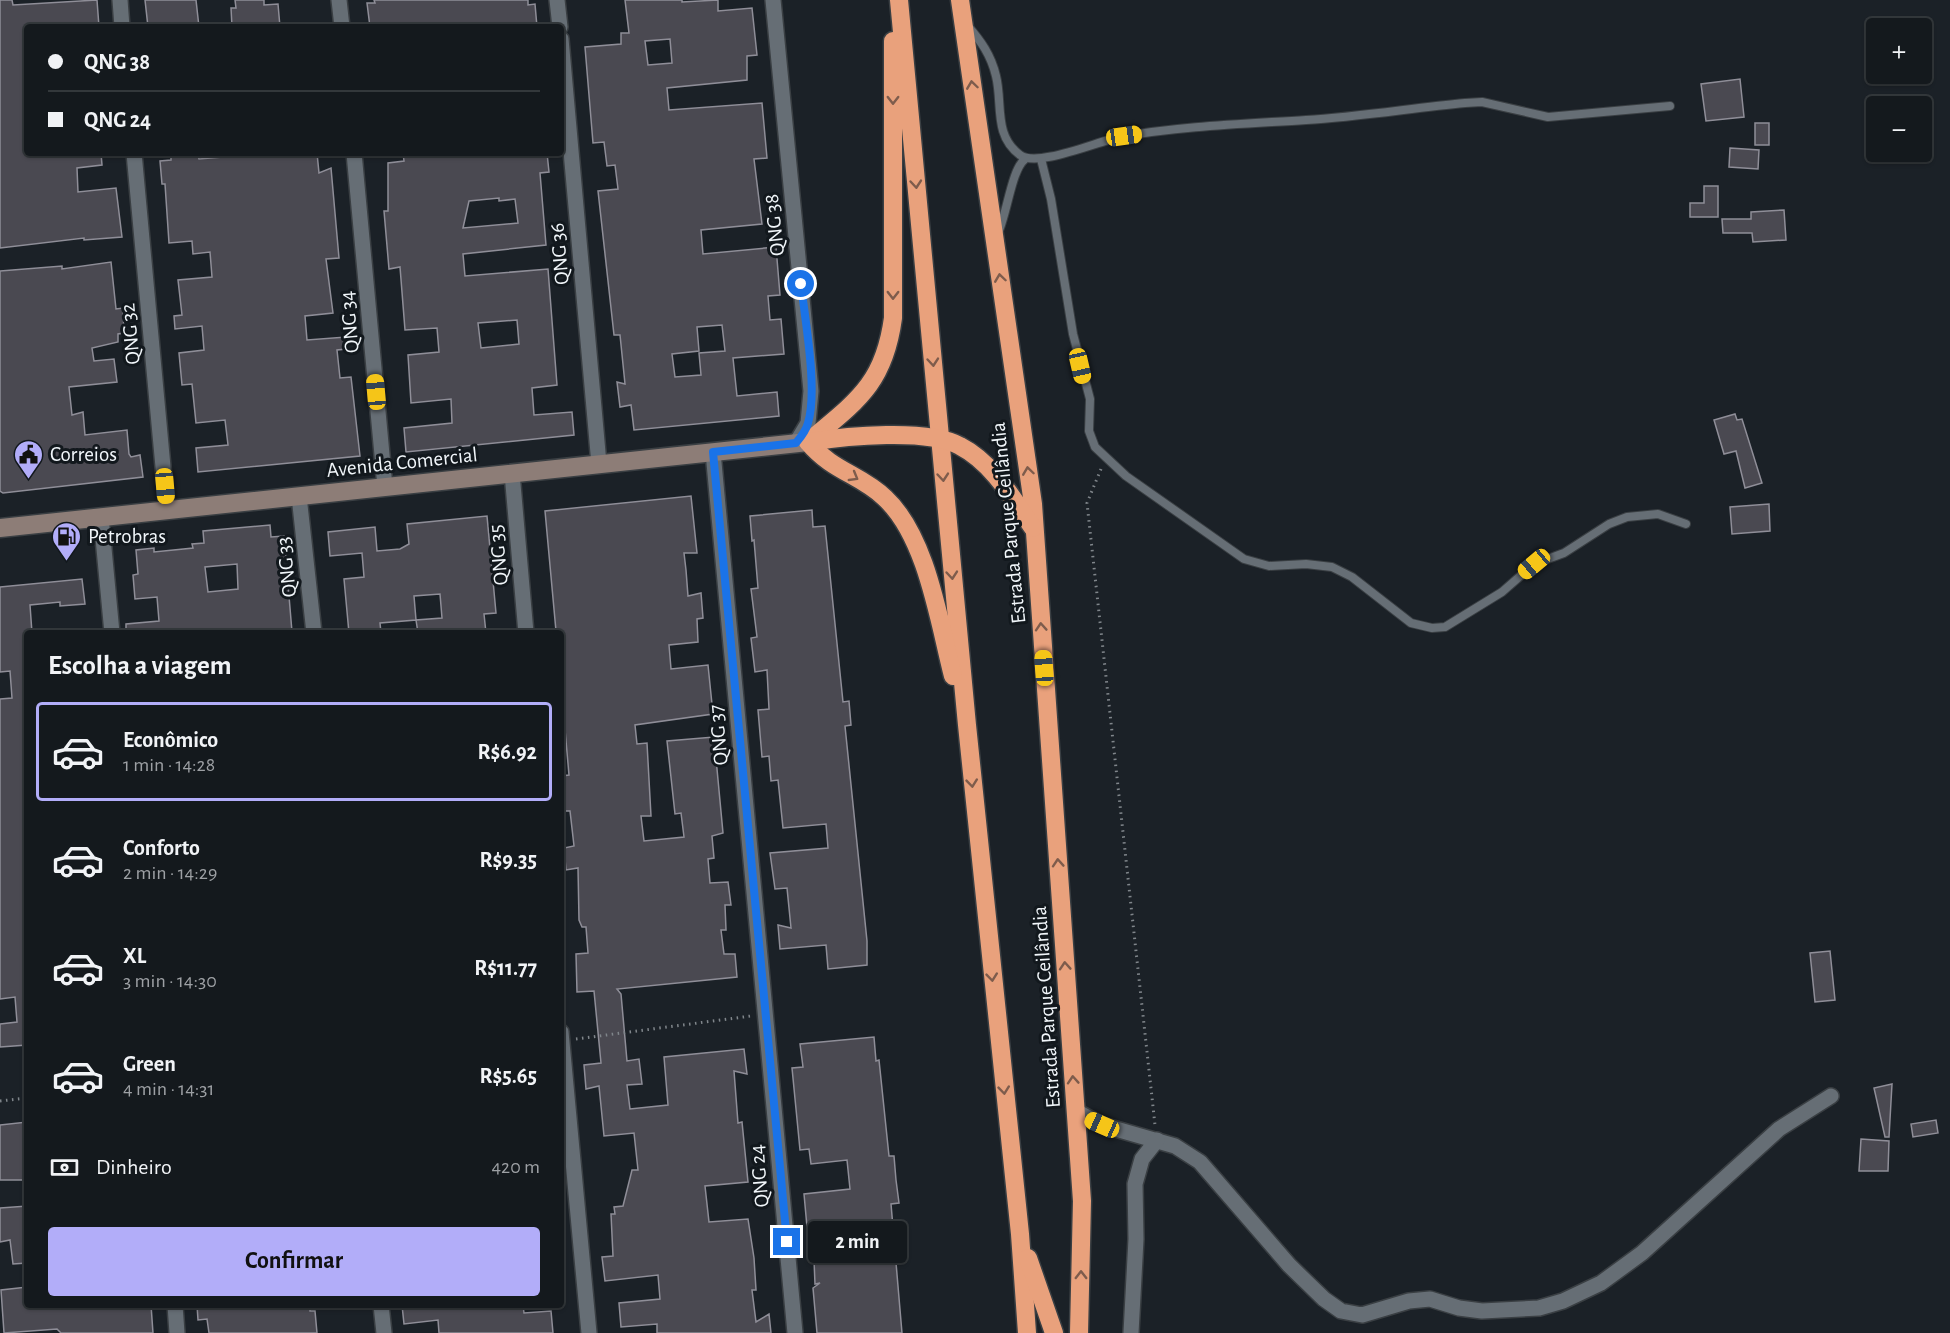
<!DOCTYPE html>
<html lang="pt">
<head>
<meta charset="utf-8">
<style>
  body { margin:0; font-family:"Alegreya Sans",sans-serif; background:#21262a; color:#f1f3f6; height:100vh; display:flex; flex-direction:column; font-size:22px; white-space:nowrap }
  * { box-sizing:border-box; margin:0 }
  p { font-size:20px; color:#9da0a4 }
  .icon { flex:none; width:33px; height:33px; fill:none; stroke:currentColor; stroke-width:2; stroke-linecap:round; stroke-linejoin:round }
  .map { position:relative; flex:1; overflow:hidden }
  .drawer { position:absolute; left:24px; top:630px; width:540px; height:678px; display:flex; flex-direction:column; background:#14191d; border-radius:6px; box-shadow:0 2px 4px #0004,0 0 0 2px #33383b }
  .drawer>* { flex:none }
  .hud { position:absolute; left:24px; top:24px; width:540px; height:132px; border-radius:6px; box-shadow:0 2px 4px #0004,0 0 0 2px #33383b; display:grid; align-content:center; height:132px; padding:0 24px; background:#14191d }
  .controls { position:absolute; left:1866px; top:18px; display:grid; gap:12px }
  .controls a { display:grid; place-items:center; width:66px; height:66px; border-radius:6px; background:#14191d; box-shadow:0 2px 4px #0004,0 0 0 2px #33383b; font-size:30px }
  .end { position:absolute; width:27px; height:27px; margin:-14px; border:8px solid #1a73e8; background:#fff; box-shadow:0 0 0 3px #fff }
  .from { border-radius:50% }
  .bubble { position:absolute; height:42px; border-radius:6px; background:#14191d; box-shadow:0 2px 4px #0004,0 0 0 2px #33383b; font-size:20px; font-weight:700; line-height:42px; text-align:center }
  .car { position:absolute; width:18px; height:36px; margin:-18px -9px; border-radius:8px; box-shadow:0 0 4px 2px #0007; background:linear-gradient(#f5c518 24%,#345 0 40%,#f5c518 0 76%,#345 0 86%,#f5c518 0) }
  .hud b { display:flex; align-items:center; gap:21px; height:57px; font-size:22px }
  .hud b+b { border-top:2px solid #33383b }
  .hud i { width:15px; height:15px; background:#f1f3f6 }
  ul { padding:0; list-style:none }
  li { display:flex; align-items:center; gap:18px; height:99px; margin:0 12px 9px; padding:0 12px; border:3px solid transparent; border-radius:6px }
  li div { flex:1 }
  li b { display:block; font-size:22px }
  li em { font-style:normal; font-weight:700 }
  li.on { border-color:#b2adf9 }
  li>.icon { width:54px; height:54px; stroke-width:1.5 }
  h2 { padding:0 24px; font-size:27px; line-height:72px }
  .pay { display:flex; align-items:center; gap:15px; height:66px; padding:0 24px; font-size:22px }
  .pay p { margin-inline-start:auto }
  .primary-button { display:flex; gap:12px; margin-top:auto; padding:12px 24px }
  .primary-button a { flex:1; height:69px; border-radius:6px; background:#b2adf9; color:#111; font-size:24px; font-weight:700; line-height:69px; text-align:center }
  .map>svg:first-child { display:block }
  .building { fill:#4a4951; stroke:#8f8e98; stroke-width:1.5; fill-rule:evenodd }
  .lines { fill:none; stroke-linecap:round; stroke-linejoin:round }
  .lane-casing { stroke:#3a3f43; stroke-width:10 }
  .street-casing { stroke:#3a3f43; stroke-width:18 }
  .secondary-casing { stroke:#3a3f43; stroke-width:21 }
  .highway-casing { stroke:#3a3f43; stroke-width:21 }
  .path { stroke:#80868b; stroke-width:3; stroke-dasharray:1.5 4.5; stroke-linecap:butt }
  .lane { stroke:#666e75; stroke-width:8 }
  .street { stroke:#666e75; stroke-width:15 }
  .secondary { stroke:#8d7d77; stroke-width:18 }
  .highway { stroke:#e9a17c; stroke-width:18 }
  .oneway { stroke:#7e5c4c }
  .route { stroke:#1a73e8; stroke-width:8 }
  .labels { text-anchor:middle; stroke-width:6; stroke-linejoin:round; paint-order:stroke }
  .street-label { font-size:21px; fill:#f1f6fa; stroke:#12181d }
  .poi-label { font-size:21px; fill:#f1f6fa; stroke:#12181d; text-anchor:start }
</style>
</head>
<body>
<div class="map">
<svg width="1950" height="1333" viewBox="0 0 1950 1333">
  <rect width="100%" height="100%" fill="#1b2127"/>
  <g class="building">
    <path d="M0 0H12L13 5 97 0 99 27H27V153H101L102 165 77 168 78 192 116 188 122 237 84 240V238L0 248Z"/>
    <path d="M145 0H196L199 27H148Z"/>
    <path d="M235 0H264V5L278 4 280 27H232L231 8H236Z"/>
    <path d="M374 0H528V5L535 4 537 27H370L367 3H375Z"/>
    <path d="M625 0H682V2L718 0V11L752 8 757 55 747 56V80L667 88 669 110 762 103 767 158 754 159 762 224 701 230 703 254 776 247 780 295 768 296 770 320 781 319 784 354 733 358 737 396 777 392 779 416 634 430 631 405 620 407 617 382 625 384 620 335H614L598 191 618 189 615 165 607 166 604 142 593 143 585 47 621 44V33H629ZM670 39 672 63 648 65 645 41ZM722 325 725 351 699 353 701 375 675 377 672 354 699 351 697 327Z"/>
    <path d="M1740 79 1744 117 1706 121 1701 84Z"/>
    <rect x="1755" y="123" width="14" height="22"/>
    <path d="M1730 148 1759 150 1758 169 1729 167Z"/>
    <path d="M171 153H197L199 159 235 156 234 153H317L319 173 331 168 339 258 326 259 333 313 305 316 307 340 346 337 347 349 337 350 340 378 351 377 360 456 198 472 196 448 228 445 225 420 196 423 192 384 182 385 179 353 204 350 202 326 175 329 174 316 182 315 178 280 212 277 210 252 193 254 192 241 169 243 165 184H162L160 161 171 160Z"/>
    <path d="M403 153H547L549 172 540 173 546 245 463 254 465 276 548 269 557 385 532 388 534 415 572 412 574 435 406 452 404 428 452 423 451 399 411 403 408 355 439 352 437 328 405 330 400 267 389 269 384 211H388V163L404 161ZM499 198V201L515 199 518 223 463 228 469 201ZM517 320 519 344 481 348 478 323Z"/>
    <path d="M1704 186H1718V217H1690V203H1704Z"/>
    <path d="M1784 210 1786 240 1753 242 1752 233H1723L1722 219H1751V212Z"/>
    <path d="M111 262 116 309 123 308 124 333 118 334V342L92 348 94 361 114 359 117 382 69 387 72 415 83 412 85 435 127 430 129 454 131 457 140 455 143 477 3 493 0 491V271L62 266V269Z"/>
    <path d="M1735 414 1737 420 1742 419 1762 483 1745 488 1736 451 1724 454 1714 420Z"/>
    <path d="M691 496 697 553H684L686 570 688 596 701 593 703 618 697 619 698 642 669 645 671 669 708 665 713 714 635 725 637 744 647 743 651 816H641L644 841 684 837 681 813 675 814 667 741 714 737 723 833 712 836 714 858 708 859 710 883 728 882 731 905H725L726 930H721L724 954H735L737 977 617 989 621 994 627 1061 639 1059 642 1084 627 1085 630 1109 668 1105 664 1057 744 1049 747 1074 734 1071 738 1123 742 1122 748 1182 705 1186 709 1222 748 1219 754 1258 756 1290H752L756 1322 769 1314 771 1333H657V1324L621 1327 619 1303 660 1299 658 1275 605 1281 602 1257 613 1256 611 1214H615L614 1207 623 1206 632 1170H638L634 1133 604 1136 599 1086 586 1089 584 1065 601 1063 594 991 577 992 576 954 588 953 586 927H582L579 920 578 868 566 870 564 848 574 846 570 811H561V776L569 775 561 684V630L556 631 545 511Z"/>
    <path d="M1769 504 1770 531 1732 534 1730 507Z"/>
    <path d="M812 510 813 527 825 526 843 702 849 701 851 725 845 726 867 941V965L828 969 826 945 780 949 778 925 791 928 787 888 775 889 770 853 828 848 826 824 783 828 778 780 771 781 769 756 762 757 758 710 769 709 767 670 755 672 751 638 757 637 751 589 758 588 754 540 752 541 750 516Z"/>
    <path d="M487 516 496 613 484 614 486 633H418L416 620 442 618 440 594 414 596 416 620 380 623 381 633H349L344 579 364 577 362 553 330 556 328 532 375 527 377 551 400 549 409 544 407 524Z"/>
    <path d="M270 525 271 537 284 536 286 560H282L284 584H288L292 632 126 633V624L159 621 157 597 135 599 133 575 138 574 136 550 154 548V552L193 548 192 544 204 543 203 531ZM237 564 238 589 208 592 205 567Z"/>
    <path d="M82 579 85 604 60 606V602L30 605 32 633H27V1045L0 1047V1024L17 1022 15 997 0 999V699L12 698 10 671 0 672V587Z"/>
    <path d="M1830 951 1835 1000 1815 1002 1810 953Z"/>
    <path d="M874 1037 876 1061 879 1060 889 1156H894L896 1180 899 1203 891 1204 902 1333H817L813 1288 820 1283 815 1284 814 1260H810L804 1194 850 1189 847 1160 811 1164 809 1149 800 1150 792 1068 803 1067 800 1044Z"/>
    <path d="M1892 1084 1889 1137H1885L1874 1088Z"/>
    <path d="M1936 1120 1938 1133 1913 1137 1911 1124Z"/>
    <path d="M27 1122V1180H0V1125Z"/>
    <path d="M1861 1139 1889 1141 1888 1171H1859Z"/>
    <path d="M27 1206V1263L13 1264 10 1240 0 1242V1208Z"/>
    <path d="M27 1287V1305H151L153 1333H61L57 1329 4 1333 1 1290Z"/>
    <path d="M197 1305H310V1311H315L317 1333H209L207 1319 198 1320Z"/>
    <path d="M402 1305H523L524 1313 551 1311 553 1333H439L438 1320 404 1324Z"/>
  </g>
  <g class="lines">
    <defs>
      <g id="lane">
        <path d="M967 25C981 41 991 55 996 76 1003 104 993 135 1020 155 1037 168 1098 141 1120 137 1181 126 1244 124 1306 120 1359 117 1412 108 1465 103L1482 102 1548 117 1670 106"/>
        <path d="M1041 159 1051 199 1073 334 1090 399 1089 431 1095 447 1126 476 1244 559 1269 566 1306 564 1332 567 1352 577 1411 623 1432 628 1445 627 1502 592 1534 564 1564 553 1609 524 1627 517 1658 514 1686 524"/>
        <path d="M997 235C1007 216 1011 170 1025 159"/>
      </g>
      <g id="street">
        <path d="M120 0 122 27"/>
        <path d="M339 0 342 27"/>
        <path d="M557 0 560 27"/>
        <path d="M773 0 811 391 808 423 796 443"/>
        <path d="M561 39 599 464"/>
        <path d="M134 153 167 510"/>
        <path d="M354 153 385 487"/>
        <path d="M713 452 795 1333"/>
        <path d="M512 473 526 633"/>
        <path d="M299 496 314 633"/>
        <path d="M101 517 112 633"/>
        <path d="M561 1032 589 1333"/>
        <path d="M1076 1111 1102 1125 1175 1146 1200 1162 1289 1265 1324 1299 1341 1311 1362 1315 1409 1301 1430 1299 1459 1308 1482 1311 1539 1308 1563 1301 1601 1283 1642 1253 1779 1129 1831 1096"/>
        <path d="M175 1305 177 1333"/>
        <path d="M381 1305 384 1333"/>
        <path d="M1131 1333 1136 1239 1135 1184 1142 1159 1157 1140"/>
      </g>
      <path id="secondary" d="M0 528 808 442"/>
      <g id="highway">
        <path d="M899 0 967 725 1020 1234 1027 1333"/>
        <path d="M960 0 1033 504 1082 1201 1079 1333"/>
        <path d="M808 442C857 401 884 384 893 318V41"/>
        <path d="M808 442C833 472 860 474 885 498 927 537 939 622 953 676"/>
        <path d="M810 442C846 436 928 428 960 446 993 463 1013 499 1033 528"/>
        <path d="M1028 1258 1054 1333"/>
      </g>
    </defs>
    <use href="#lane" class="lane-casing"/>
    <use href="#street" class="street-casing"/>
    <use href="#secondary" class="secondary-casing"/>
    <use href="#highway" class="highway-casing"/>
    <g class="path">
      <path d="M1101 469 1087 503 1155 1125"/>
      <path d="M576 1039 751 1016"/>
      <path d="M0 1101 27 1098"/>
    </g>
    <use href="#lane" class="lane"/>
    <use href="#street" class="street"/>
    <use href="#secondary" class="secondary"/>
    <use href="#highway" class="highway"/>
  </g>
  <defs><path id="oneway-chevron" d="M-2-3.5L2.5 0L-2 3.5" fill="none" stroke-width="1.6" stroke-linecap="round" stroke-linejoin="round" transform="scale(1.5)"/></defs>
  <g class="oneway">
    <use href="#oneway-chevron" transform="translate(972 85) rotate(-98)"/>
    <use href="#oneway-chevron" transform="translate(893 100) rotate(90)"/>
    <use href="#oneway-chevron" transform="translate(916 184) rotate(85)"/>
    <use href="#oneway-chevron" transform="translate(1000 278) rotate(-98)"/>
    <use href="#oneway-chevron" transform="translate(893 295) rotate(90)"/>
    <use href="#oneway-chevron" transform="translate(933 362) rotate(85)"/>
    <use href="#oneway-chevron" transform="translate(1028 471) rotate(-98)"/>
    <use href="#oneway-chevron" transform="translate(854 477) rotate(30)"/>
    <use href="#oneway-chevron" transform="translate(943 477) rotate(85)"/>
    <use href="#oneway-chevron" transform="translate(952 575) rotate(85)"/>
    <use href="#oneway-chevron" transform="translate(1041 627) rotate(-94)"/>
    <use href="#oneway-chevron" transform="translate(972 783) rotate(84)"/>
    <use href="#oneway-chevron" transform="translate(1058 863) rotate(-94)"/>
    <use href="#oneway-chevron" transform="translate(1065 966) rotate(-94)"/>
    <use href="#oneway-chevron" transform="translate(992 977) rotate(84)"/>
    <use href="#oneway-chevron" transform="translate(1073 1080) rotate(-94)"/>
    <use href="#oneway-chevron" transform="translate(1004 1090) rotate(84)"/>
    <use href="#oneway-chevron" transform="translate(1081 1275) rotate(-90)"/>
  </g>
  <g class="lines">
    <path class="route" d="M787 1242 713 452 796 443C801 437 806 431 808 423 818 390 805 320 801 284"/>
  </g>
  <defs>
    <symbol id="civic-pin" viewBox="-11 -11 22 30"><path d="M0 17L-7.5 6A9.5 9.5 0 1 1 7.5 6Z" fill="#b2adf9" stroke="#12181d"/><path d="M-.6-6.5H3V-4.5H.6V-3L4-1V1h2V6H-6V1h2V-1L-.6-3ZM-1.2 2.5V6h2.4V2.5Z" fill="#111"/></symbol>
    <symbol id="fuel-pin" viewBox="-11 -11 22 30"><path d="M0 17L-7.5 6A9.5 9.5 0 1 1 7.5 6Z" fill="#b2adf9" stroke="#12181d"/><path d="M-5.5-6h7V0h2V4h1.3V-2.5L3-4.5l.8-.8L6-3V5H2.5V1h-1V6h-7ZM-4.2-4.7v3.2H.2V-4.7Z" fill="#111"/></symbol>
  </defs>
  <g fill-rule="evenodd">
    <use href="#civic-pin" x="12" y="438" width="33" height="45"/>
    <use href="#fuel-pin" x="50" y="520" width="33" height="45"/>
  </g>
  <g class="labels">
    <g class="street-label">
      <text transform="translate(774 225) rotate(-96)" y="7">QNG 38</text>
      <text transform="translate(559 254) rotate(-95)" y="7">QNG 36</text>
      <text transform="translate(349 322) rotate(-95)" y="7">QNG 34</text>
      <text transform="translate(130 334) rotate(-95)" y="7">QNG 32</text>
      <text transform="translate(402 462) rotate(-6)" y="7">Avenida Comercial</text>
      <text transform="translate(1008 523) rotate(-96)" y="7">Estrada Parque Ceilândia</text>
      <text transform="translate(498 555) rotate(-95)" y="7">QNG 35</text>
      <text transform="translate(286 567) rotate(-96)" y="7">QNG 33</text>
      <text transform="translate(718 735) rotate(-95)" y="7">QNG 37</text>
      <text transform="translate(1046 1007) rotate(-94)" y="7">Estrada Parque Ceilândia</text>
      <text transform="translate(759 1176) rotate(-95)" y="7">QNG 24</text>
    </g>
    <g class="poi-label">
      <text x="50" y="461">Correios</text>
      <text x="88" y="543">Petrobras</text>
    </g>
  </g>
</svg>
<div class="controls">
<a>+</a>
<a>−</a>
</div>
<i class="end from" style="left:801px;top:284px"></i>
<i class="end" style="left:787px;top:1242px"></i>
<div class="bubble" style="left:808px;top:1221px;width:99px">2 min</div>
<i class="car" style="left:1124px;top:136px;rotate:82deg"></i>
<i class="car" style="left:1080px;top:366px;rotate:167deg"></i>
<i class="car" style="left:376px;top:392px;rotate:355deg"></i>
<i class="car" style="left:165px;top:486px;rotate:175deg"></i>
<i class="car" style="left:1534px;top:564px;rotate:230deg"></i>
<i class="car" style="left:1044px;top:668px;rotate:356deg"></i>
<i class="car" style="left:1102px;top:1125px;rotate:294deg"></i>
<div class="hud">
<b><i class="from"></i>QNG 38</b>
<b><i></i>QNG 24</b>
</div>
<section class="drawer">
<h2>Escolha a viagem</h2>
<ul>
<li class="on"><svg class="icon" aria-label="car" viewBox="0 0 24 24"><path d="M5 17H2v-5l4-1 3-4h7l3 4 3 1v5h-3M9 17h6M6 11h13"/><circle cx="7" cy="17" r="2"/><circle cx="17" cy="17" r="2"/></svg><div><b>Econômico</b><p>1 min · 14:28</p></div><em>R$6.92</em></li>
<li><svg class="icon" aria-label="car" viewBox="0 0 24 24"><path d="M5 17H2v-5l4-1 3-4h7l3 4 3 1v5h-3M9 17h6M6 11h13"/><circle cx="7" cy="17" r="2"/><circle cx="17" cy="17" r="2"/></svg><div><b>Conforto</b><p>2 min · 14:29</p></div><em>R$9.35</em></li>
<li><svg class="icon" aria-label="car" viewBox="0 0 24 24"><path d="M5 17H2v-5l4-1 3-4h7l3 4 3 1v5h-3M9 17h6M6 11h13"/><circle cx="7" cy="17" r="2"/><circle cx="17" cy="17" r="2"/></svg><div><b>XL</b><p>3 min · 14:30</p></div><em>R$11.77</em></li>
<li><svg class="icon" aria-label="car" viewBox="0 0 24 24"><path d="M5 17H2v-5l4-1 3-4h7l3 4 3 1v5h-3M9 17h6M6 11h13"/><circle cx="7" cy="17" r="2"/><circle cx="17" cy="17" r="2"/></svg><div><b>Green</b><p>4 min · 14:31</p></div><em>R$5.65</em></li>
</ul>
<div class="pay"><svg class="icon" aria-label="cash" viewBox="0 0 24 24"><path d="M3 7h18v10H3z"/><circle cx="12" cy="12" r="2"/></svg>Dinheiro<p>420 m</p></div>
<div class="primary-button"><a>Confirmar</a></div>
</section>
</div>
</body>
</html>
